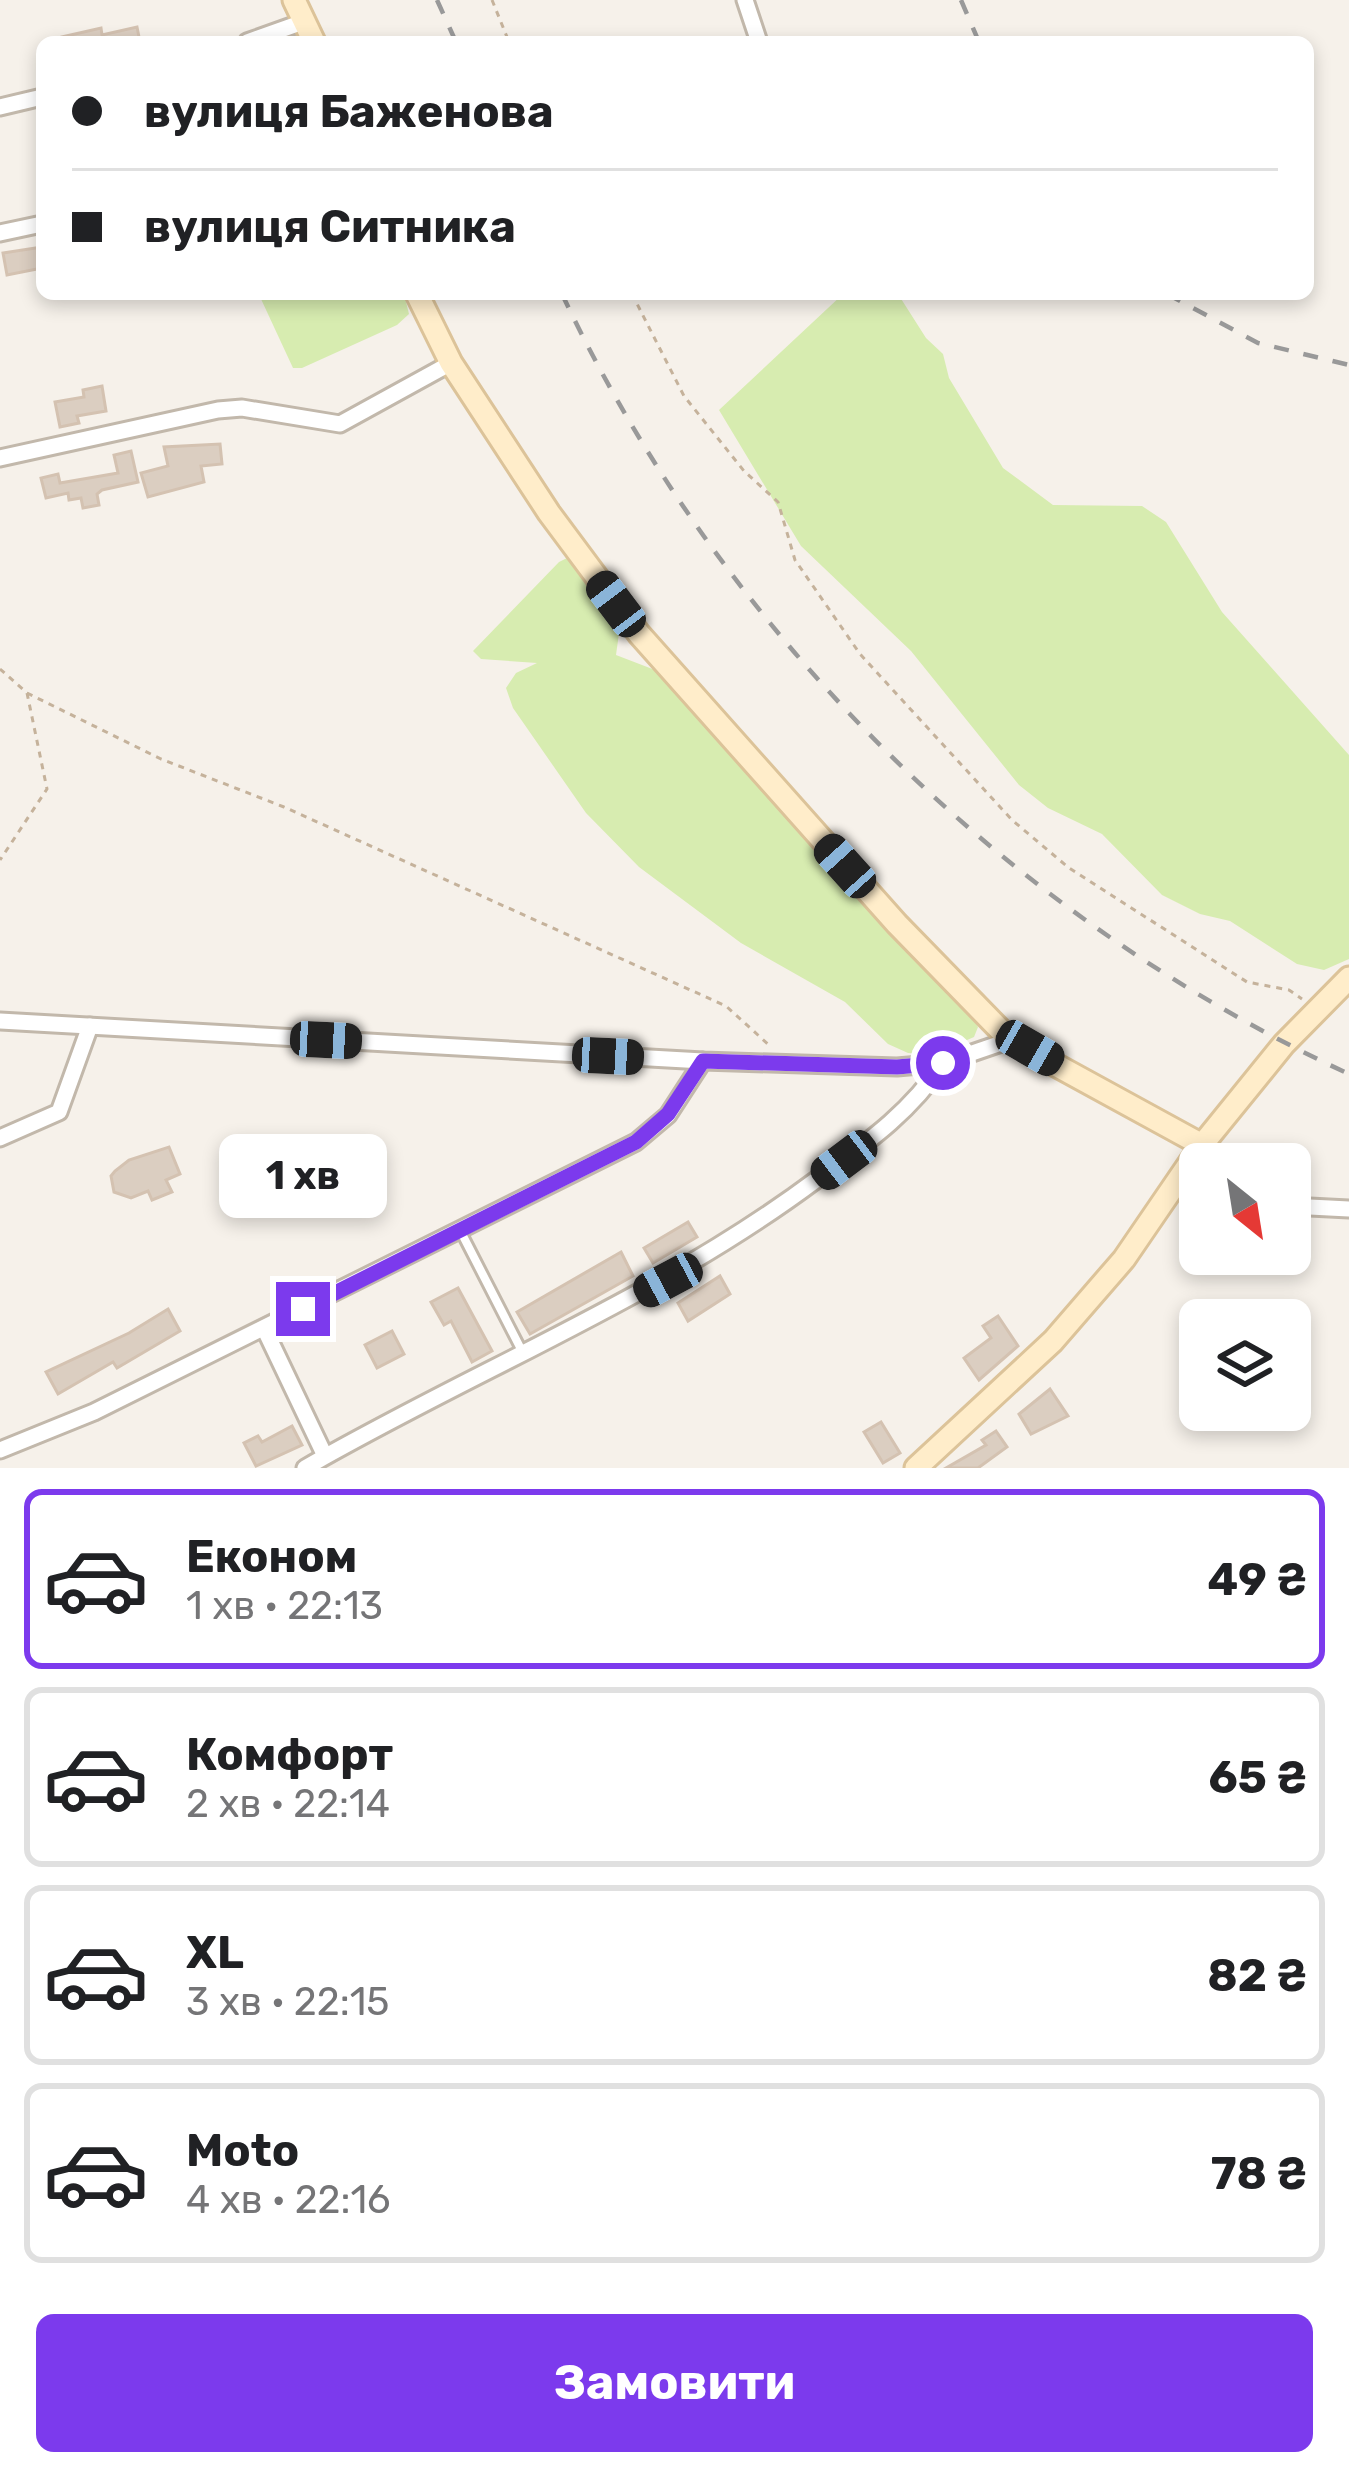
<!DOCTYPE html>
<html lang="uk">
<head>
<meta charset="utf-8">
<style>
  body { margin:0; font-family:Rubik,sans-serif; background:#f2f2f2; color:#202124; height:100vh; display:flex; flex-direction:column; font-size:45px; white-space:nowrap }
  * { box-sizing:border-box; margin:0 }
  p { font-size:39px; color:#757577 }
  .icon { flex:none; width:66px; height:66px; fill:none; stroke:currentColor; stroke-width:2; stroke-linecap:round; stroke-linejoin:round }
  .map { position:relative; height:1468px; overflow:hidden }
  .side { display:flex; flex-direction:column; background:#fff; flex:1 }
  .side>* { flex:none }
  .guide { position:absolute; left:36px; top:36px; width:1278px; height:264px; border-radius:18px; box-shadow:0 6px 18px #0003; display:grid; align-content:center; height:264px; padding:0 36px; background:#fff }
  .needle { width:78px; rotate:150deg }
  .tools { position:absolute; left:1179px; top:1143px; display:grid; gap:24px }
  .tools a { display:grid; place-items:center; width:132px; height:132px; border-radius:18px; background:#fff; box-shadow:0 6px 18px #0003; font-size:60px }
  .end { position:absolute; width:54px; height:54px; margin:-27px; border:15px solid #7c3aed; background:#fff; box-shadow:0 0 0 6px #fff }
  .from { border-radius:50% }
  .bubble { position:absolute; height:84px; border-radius:18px; background:#fff; box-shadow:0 6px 18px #0003; font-size:39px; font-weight:700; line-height:84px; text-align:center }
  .car { position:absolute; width:36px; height:72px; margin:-36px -18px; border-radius:15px; box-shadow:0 0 9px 3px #0007; background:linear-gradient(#222 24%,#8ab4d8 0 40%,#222 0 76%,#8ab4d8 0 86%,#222 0) }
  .guide b { display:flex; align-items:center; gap:42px; height:114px; font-size:45px }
  .guide b+b { border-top:3px solid #e0e0e0 }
  .guide i { width:30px; height:30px; background:#202124 }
  ul { padding:21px 0 0; list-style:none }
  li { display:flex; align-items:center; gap:36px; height:180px; margin:0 24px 18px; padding:0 12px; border:6px solid #e0e0e0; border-radius:18px }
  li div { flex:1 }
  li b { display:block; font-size:45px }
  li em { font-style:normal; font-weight:700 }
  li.active { border-color:#7c3aed }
  li>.icon { width:108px; height:108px; stroke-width:1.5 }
  .primary-button { display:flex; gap:24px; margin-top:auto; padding:24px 36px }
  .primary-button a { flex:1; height:138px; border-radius:18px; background:#7c3aed; color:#fff; font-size:48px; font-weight:700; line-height:138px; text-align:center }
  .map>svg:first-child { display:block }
  .green { fill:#d7ecb0 }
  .building { fill:#dbcec1; stroke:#d4c2b1; stroke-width:3 }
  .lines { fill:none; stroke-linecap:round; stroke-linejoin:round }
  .lane-casing { stroke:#c2b8ab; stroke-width:14 }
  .street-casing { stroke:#c2b8ab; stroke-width:21 }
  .secondary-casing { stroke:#dcc399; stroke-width:27 }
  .path { stroke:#c5b29b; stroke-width:3; stroke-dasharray:6 6; stroke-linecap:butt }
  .lane { stroke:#fff; stroke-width:8 }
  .street { stroke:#fff; stroke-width:15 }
  .secondary { stroke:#ffedca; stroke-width:21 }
  .rail { stroke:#999; stroke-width:4.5; stroke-dasharray:15 15; stroke-linecap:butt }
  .route { stroke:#7c3aed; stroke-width:15 }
</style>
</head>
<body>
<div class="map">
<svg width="1349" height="1468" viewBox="0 0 1349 1468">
  <rect width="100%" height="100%" fill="#f6f1ea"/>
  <g class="green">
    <path d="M245 294H404L409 314 397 325 302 368H293L261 299Z"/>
    <path d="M843 294H898L926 338 943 354 949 378 1003 468 1053 505 1142 506 1166 522 1222 612 1349 755V959L1324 970 1297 964 1230 921 1200 914 1162 895 1102 834 1048 808 1019 785 911 651 801 546 719 410Z"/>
    <path d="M569 557 620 626 616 655 655 670 673 686 968 1010 978 1027 974 1037 933 1055 908 1053 888 1044 845 1002 741 943 639 867 586 813 513 708 506 688 516 673 537 663 481 659 473 651 559 562Z"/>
  </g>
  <g class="building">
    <path d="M137 27 140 42H63L62 37 101 28 102 35Z"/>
    <path d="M42 247V268L7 275 3 253Z"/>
    <path d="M102 386 106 411 77 416 79 423 60 427 55 402 84 397 83 390Z"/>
    <path d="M220 444 222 464 201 466 204 482 148 497 141 473 168 466 164 447Z"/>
    <path d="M131 451 138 482 102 490 97 494 99 505 83 508 81 498 69 500 68 493 46 498 41 478 58 474 60 483 118 473 114 455Z"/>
    <path d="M169 1147 180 1174 166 1180 172 1192 152 1200 148 1191 131 1198 114 1192 111 1176 115 1171 129 1160Z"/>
    <path d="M688 1222 697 1237 653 1263 644 1248Z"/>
    <path d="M621 1252 633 1276 530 1334 517 1312Z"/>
    <path d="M720 1276 730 1294 688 1321 678 1303Z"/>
    <path d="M458 1288 492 1351 472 1362 451 1321 444 1325 431 1302Z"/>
    <path d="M168 1309 180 1331 117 1368 113 1362 58 1394 46 1372 129 1333Z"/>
    <path d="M998 1316 1018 1346 979 1380 964 1358 991 1338 983 1326Z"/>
    <path d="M392 1331 404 1354 377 1368 365 1345Z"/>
    <path d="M1050 1389 1068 1416 1031 1434 1019 1414Z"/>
    <path d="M881 1422 900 1453 883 1463 864 1432Z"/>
    <path d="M292 1426 302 1445 256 1466 244 1443 258 1436 262 1442Z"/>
    <path d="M996 1431 1007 1447 978 1468H946L986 1445 982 1440Z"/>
  </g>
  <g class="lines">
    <defs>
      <path id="lane" d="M461 1232 523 1353"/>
      <g id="street">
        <path d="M745 0 759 42"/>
        <path d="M247 42 303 22"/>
        <path d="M0 107 42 97"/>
        <path d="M0 233 42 224"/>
        <path d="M0 458 218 410 242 408 340 424 451 363"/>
        <path d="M0 1021 703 1061 897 1067 943 1063 1010 1040"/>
        <path d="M0 1138 59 1112 90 1026"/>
        <path d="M1290 1206 1349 1209"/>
        <path d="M264 1328 325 1456"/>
        <path d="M0 1450 94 1412 636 1142 668 1115 703 1061"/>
        <path d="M305 1468C475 1370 658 1298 816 1180 865 1144 909 1114 943 1063"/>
      </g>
      <g id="secondary">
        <path d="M294 0 314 42"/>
        <path d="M417 294 451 363 549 513 639 634 897 924 1010 1040 1202 1145"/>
        <path d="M916 1468 1053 1341 1124 1259 1202 1145 1284 1044 1349 978"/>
      </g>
    </defs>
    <use href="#lane" class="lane-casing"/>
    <use href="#street" class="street-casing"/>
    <use href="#secondary" class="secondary-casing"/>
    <g class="path">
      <path d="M492 0 509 42"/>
      <path d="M632 294 684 396 744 471 778 502 795 560 860 654 1012 820 1069 868 1247 982 1289 990 1302 999"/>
      <path d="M0 669 27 693 47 789 0 860"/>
      <path d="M27 693 161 759 284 807 726 1006 770 1046"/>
    </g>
    <use href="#lane" class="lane"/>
    <use href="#street" class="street"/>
    <use href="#secondary" class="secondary"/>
    <g class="rail">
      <path d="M437 0 456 42"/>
      <path d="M961 0 979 42"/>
      <path d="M562 294C723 635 1007 916 1349 1074"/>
      <path d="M1167 294 1258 343 1349 365"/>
    </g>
  </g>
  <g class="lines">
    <path class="route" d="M303 1309 636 1142 668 1114 703 1061 897 1067 943 1063"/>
  </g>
</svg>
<div class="tools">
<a><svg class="needle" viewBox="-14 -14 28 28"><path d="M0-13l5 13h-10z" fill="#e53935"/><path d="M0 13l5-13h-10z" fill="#757577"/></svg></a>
<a><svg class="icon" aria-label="layers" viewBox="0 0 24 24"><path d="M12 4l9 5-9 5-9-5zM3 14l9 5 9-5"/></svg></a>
</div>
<i class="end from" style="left:943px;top:1063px"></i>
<i class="end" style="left:303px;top:1309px"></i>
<div class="bubble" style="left:219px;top:1134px;width:168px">1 хв</div>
<i class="car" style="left:616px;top:604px;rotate:323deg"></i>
<i class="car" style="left:845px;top:866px;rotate:318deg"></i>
<i class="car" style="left:326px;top:1040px;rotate:93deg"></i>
<i class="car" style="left:1030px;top:1048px;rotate:120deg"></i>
<i class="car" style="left:608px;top:1056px;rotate:93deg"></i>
<i class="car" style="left:844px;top:1160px;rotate:233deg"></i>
<i class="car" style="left:668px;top:1280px;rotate:242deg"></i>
<div class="guide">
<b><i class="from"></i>вулиця Баженова</b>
<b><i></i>вулиця Ситника</b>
</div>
</div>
<section class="side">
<ul>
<li class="active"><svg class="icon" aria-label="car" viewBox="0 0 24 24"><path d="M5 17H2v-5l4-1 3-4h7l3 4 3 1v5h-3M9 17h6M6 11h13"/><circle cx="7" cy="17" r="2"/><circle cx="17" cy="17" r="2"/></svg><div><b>Економ</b><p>1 хв · 22:13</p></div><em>49 ₴</em></li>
<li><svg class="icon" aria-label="car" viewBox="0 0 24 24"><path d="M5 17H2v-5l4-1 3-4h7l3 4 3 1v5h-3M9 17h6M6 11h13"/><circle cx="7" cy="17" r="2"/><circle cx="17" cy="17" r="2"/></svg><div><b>Комфорт</b><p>2 хв · 22:14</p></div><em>65 ₴</em></li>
<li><svg class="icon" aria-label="car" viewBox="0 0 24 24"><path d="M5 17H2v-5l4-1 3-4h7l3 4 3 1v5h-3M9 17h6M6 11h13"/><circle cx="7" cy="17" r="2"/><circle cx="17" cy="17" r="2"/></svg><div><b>XL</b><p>3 хв · 22:15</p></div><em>82 ₴</em></li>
<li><svg class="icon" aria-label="car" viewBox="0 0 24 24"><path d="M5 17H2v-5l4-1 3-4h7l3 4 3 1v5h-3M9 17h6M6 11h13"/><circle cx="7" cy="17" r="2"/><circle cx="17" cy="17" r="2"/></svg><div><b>Moto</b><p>4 хв · 22:16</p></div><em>78 ₴</em></li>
</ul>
<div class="primary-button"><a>Замовити</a></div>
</section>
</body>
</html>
